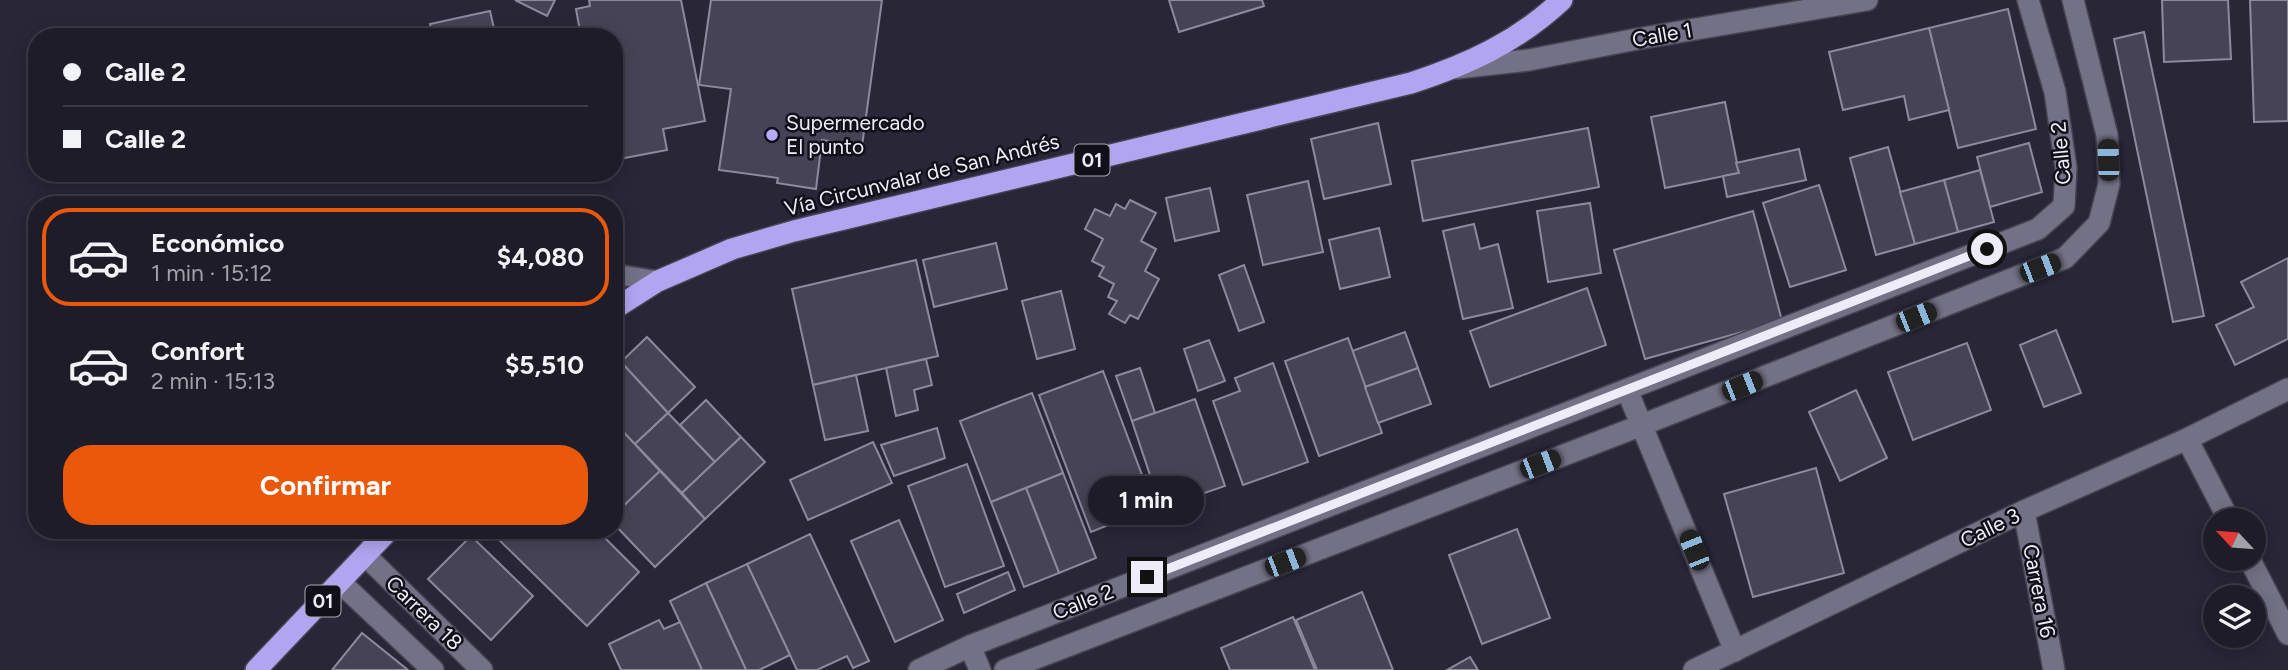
<!DOCTYPE html>
<html lang="es">
<head>
<meta charset="utf-8">
<style>
  body { margin:0; font-family:Figtree,sans-serif; background:#2b2935; color:#f1f3f6; height:100vh; display:flex; flex-direction:column; font-size:26px; white-space:nowrap }
  * { box-sizing:border-box; margin:0 }
  p { font-size:23px; color:#a1a1a8 }
  .icon { flex:none; width:38px; height:38px; fill:none; stroke:currentColor; stroke-width:2; stroke-linecap:round; stroke-linejoin:round }
  .map { position:relative; flex:1; overflow:hidden }
  .sheet { position:absolute; left:28px; top:196px; width:595px; height:343px; display:flex; flex-direction:column; background:#1e1c29; border-radius:28px; box-shadow:0 4px 18px #0003,0 0 0 2px #3c3a46 }
  .sheet>* { flex:none }
  .banner { position:absolute; left:28px; top:28px; width:595px; height:154px; border-radius:28px; box-shadow:0 4px 18px #0003,0 0 0 2px #3c3a46; display:grid; align-content:center; height:154px; padding:0 35px; background:#1e1c29 }
  .needle { width:46px; rotate:296deg }
  .buttons { position:absolute; left:2203px; top:508px; display:grid; gap:14px }
  .buttons a { display:grid; place-items:center; width:63px; height:63px; border-radius:50%; background:#1e1c29; box-shadow:0 4px 18px #0003,0 0 0 2px #3c3a46; font-size:35px }
  .end { position:absolute; width:32px; height:32px; margin:-16px; border:9px solid #edecf8; background:#111; box-shadow:0 0 0 4px #111 }
  .from { border-radius:50% }
  .bubble { position:absolute; height:49px; border-radius:24px; background:#1e1c29; box-shadow:0 4px 18px #0003,0 0 0 2px #3c3a46; font-size:23px; font-weight:700; line-height:49px; text-align:center }
  .car { position:absolute; width:21px; height:42px; margin:-21px -10px; border-radius:9px; box-shadow:0 0 5px 2px #0007; background:linear-gradient(#222 24%,#8ab4d8 0 40%,#222 0 76%,#8ab4d8 0 86%,#222 0) }
  .banner b { display:flex; align-items:center; gap:24px; height:66px; font-size:26px }
  .banner b+b { border-top:2px solid #3c3a46 }
  .banner i { width:18px; height:18px; background:#f1f3f6 }
  ul { padding:12px 0 0; list-style:none }
  li { display:flex; align-items:center; gap:21px; height:98px; margin:0 14px 10px; padding:0 21px; border:4px solid transparent; border-radius:28px }
  li div { flex:1 }
  li b { display:block; font-size:26px }
  li em { font-style:normal; font-weight:700 }
  li.current { border-color:#ea580c }
  li>.icon { width:63px; height:63px; stroke-width:1.5 }
  .primary-button { display:flex; gap:14px; margin-top:auto; padding:14px 35px }
  .primary-button a { flex:1; height:80px; border-radius:28px; background:#ea580c; color:#fff; font-size:28px; font-weight:700; line-height:80px; text-align:center }
  .map>svg:first-child { display:block }
  .building { fill:#464356; stroke:#8c8a9e; stroke-width:2 }
  .lines { fill:none; stroke-linecap:round; stroke-linejoin:round }
  .lane-casing { stroke:#464452; stroke-width:23 }
  .street-casing { stroke:#464452; stroke-width:24 }
  .highway-casing { stroke:#464452; stroke-width:24 }
  .lane { stroke:#737185; stroke-width:19 }
  .street { stroke:#737185; stroke-width:21 }
  .highway { stroke:#b1a5f1; stroke-width:21 }
  .route { stroke:#edecf8; stroke-width:9 }
  .poi-dot { fill:#b7abf8; stroke:#111018; stroke-width:2.5 }
  .labels { text-anchor:middle; stroke-width:5; stroke-linejoin:round; paint-order:stroke }
  .shield { fill:#111018; stroke:#abaab5; stroke-width:2 }
  .shield-label { font-size:19px; font-weight:bold; fill:#edecf8 }
  .street-label { font-size:21px; fill:#edecf8; stroke:#111018 }
  .poi-label { font-size:21px; fill:#edecf8; stroke:#111018; text-anchor:start }
</style>
</head>
<body>
<div class="map">
<svg width="2288" height="670" viewBox="0 0 2288 670">
  <rect width="100%" height="100%" fill="#282637"/>
  <g class="building">
    <path d="M515 0H555L547 16Z"/>
    <path d="M589 0H681L705 121 663 129 667 150 614 160V37H581L576 9 590 6Z"/>
    <path d="M711 0H882L862 146 822 140 816 189 777 183 778 178 719 170 731 89 699 85Z"/>
    <path d="M1169 0H1262L1264 6 1179 32Z"/>
    <path d="M2162 0H2228L2231 59 2164 62Z"/>
    <path d="M2250 0H2288V121L2254 122Z"/>
    <path d="M2008 9 2036 129 1958 148 1929 28Z"/>
    <path d="M490 11 496 37H433L430 24Z"/>
    <path d="M1929 28 1949 110 1909 120 1904 96 1843 110 1829 52Z"/>
    <path d="M2144 32 2204 316 2173 322 2114 39Z"/>
    <path d="M1725 102 1739 173 1665 188 1651 117Z"/>
    <path d="M1378 123 1391 184 1324 199 1311 139Z"/>
    <path d="M1588 128 1599 187 1423 221 1412 161Z"/>
    <path d="M2029 143 2042 192 1990 207 1977 157Z"/>
    <path d="M1888 147 1915 244 1876 255 1850 158Z"/>
    <path d="M1799 149 1806 180 1727 197 1723 176 1739 173 1736 163Z"/>
    <path d="M1980 170 1994 222 1958 232 1944 180Z"/>
    <path d="M1944 180 1958 232 1915 244 1900 192Z"/>
    <path d="M1308 181 1323 252 1263 265 1247 195Z"/>
    <path d="M1819 185 1846 270 1790 287 1763 203Z"/>
    <path d="M1210 188 1219 231 1175 241 1166 198Z"/>
    <path d="M1130 200 1156 213 1141 241 1156 249 1145 271 1159 279 1138 319 1130 315 1125 323 1109 314 1117 301 1108 297 1114 284 1099 276 1104 267 1092 261 1103 239 1085 229 1095 209 1110 216 1116 204 1125 209Z"/>
    <path d="M1590 203 1601 273 1548 282 1537 211Z"/>
    <path d="M1753 211 1782 321 1645 359 1614 250Z"/>
    <path d="M1474 224 1480 249 1498 244 1513 308 1463 319 1443 231Z"/>
    <path d="M1379 228 1390 277 1340 289 1329 240Z"/>
    <path d="M996 243 1007 289 934 307 923 260Z"/>
    <path d="M2288 258V339L2235 365 2216 325 2254 307 2241 282Z"/>
    <path d="M916 260 938 356 813 385 792 289Z"/>
    <path d="M1244 265 1264 322 1239 331 1219 275Z"/>
    <path d="M1587 288 1606 345 1490 387 1470 331Z"/>
    <path d="M1061 291 1075 349 1037 359 1022 301Z"/>
    <path d="M2056 330 2081 393 2044 407 2020 345Z"/>
    <path d="M1405 332 1418 368 1365 387 1352 351Z"/>
    <path d="M647 337 695 387 668 413 621 362Z"/>
    <path d="M1348 338 1382 433 1319 456 1285 361Z"/>
    <path d="M1209 340 1225 381 1198 391 1184 349Z"/>
    <path d="M1967 343 1991 410 1913 440 1888 372Z"/>
    <path d="M926 359 932 385 914 390 918 410 896 416 886 368Z"/>
    <path d="M621 362 668 413 635 444 614 422V368Z"/>
    <path d="M1273 363 1308 462 1243 485 1213 401 1240 391 1235 378Z"/>
    <path d="M1140 368 1155 413 1132 421 1116 376Z"/>
    <path d="M1418 368 1431 404 1378 423 1365 387Z"/>
    <path d="M1103 371 1154 507 1091 532 1039 395Z"/>
    <path d="M856 375 868 431 825 440 813 385Z"/>
    <path d="M1856 390 1887 458 1840 481 1809 412Z"/>
    <path d="M1032 393 1063 473 991 502 960 421Z"/>
    <path d="M1195 399 1225 486 1161 508 1132 421Z"/>
    <path d="M706 400 741 437 715 462 680 425Z"/>
    <path d="M668 413 715 462 682 493 635 444Z"/>
    <path d="M614 422 660 471 614 515Z"/>
    <path d="M937 428 945 458 894 476 881 445Z"/>
    <path d="M741 437 765 462 705 519 682 493Z"/>
    <path d="M873 442 892 483 808 520 790 480Z"/>
    <path d="M967 464 1004 566 945 587 908 486Z"/>
    <path d="M1816 468 1844 573 1753 597 1724 494Z"/>
    <path d="M660 471 705 519 655 567 614 524V515Z"/>
    <path d="M1063 473 1096 558 1059 573 1026 488Z"/>
    <path d="M1026 488 1059 573 1024 587 991 502Z"/>
    <path d="M899 520 943 620 895 642 851 541Z"/>
    <path d="M1517 529 1550 618 1482 644 1449 555Z"/>
    <path d="M489 530H597L639 572 587 626Z"/>
    <path d="M810 534 869 661 853 668 847 656 817 670H797L747 564Z"/>
    <path d="M471 536 533 596 491 640 428 579Z"/>
    <path d="M747 564 790 655 759 670H746L706 583Z"/>
    <path d="M1008 572 1015 590 964 613 957 594Z"/>
    <path d="M706 583 746 670H702L670 601Z"/>
    <path d="M1362 592 1393 670H1317L1296 620Z"/>
    <path d="M1293 617 1315 670H1230L1221 648Z"/>
    <path d="M659 620 664 629 680 622 702 670H621L609 644Z"/>
    <path d="M362 633 408 670H332Z"/>
    <path d="M1470 657 1478 670H1447Z"/>
  </g>
  <g class="lines">
    <defs>
      <path id="lane" d="M614 274 658 281"/>
      <g id="street">
        <path d="M1457 68 1529 60 1637 39 1867 0"/>
        <path d="M1627 390 1735 651"/>
        <path d="M2187 439 2229 520"/>
        <path d="M2024 511 2054 670"/>
        <path d="M366 556 482 670"/>
        <path d="M2249 558 2288 634"/>
        <path d="M341 583 433 670"/>
        <path d="M970 646 980 670"/>
        <path d="M919 670 970 646 2038 229 2064 206 2066 168 2055 92 2028 0"/>
        <path d="M1005 670 1642 425 2065 258 2099 223 2109 184 2107 135 2073 0"/>
        <path d="M1694 670 2024 511 2187 439 2288 389"/>
      </g>
      <g id="highway">
        <path d="M614 309 658 281 732 249 794 231 1411 83C1469 64 1517 42 1562 0"/>
        <path d="M256 670 389 530"/>
      </g>
    </defs>
    <use href="#lane" class="lane-casing"/>
    <use href="#street" class="street-casing"/>
    <use href="#highway" class="highway-casing"/>
    <use href="#lane" class="lane"/>
    <use href="#street" class="street"/>
    <use href="#highway" class="highway"/>
  </g>
  <g class="lines">
    <path class="route" d="M1147 577 1987 249"/>
  </g>
  <circle class="poi-dot" cx="772" cy="135" r="7"/>
  <g class="labels">
    <g class="shield">
      <rect x="1074.5" y="144.5" width="35" height="31" rx="5"/>
      <rect x="305.5" y="585.5" width="35" height="31" rx="5"/>
    </g>
    <g class="shield-label">
      <text x="1092" y="167">01</text>
      <text x="323" y="608">01</text>
    </g>
    <g class="street-label">
      <text transform="translate(1662 35) rotate(-10)" y="7">Calle 1</text>
      <text transform="translate(2061 153) rotate(-95)" y="7">Calle 2</text>
      <text transform="translate(922 175) rotate(-14)" y="7">Vía Circunvalar de San Andrés</text>
      <text transform="translate(1990 528) rotate(-26)" y="7">Calle 3</text>
      <text transform="translate(2039 591) rotate(79)" y="7">Carrera 16</text>
      <text transform="translate(1083 602) rotate(-21)" y="7">Calle 2</text>
      <text transform="translate(424 613) rotate(44)" y="7">Carrera 18</text>
    </g>
    <g class="poi-label">
      <text x="786" y="130">Supermercado<tspan x="786" dy="24">El punto</tspan></text>
    </g>
  </g>
</svg>
<div class="buttons">
<a><svg class="needle" viewBox="-14 -14 28 28"><path d="M0-13l5 13h-10z" fill="#e53935"/><path d="M0 13l5-13h-10z" fill="#a1a1a8"/></svg></a>
<a><svg class="icon" aria-label="layers" viewBox="0 0 24 24"><path d="M12 4l9 5-9 5-9-5zM3 14l9 5 9-5"/></svg></a>
</div>
<i class="end from" style="left:1987px;top:249px"></i>
<i class="end" style="left:1147px;top:577px"></i>
<div class="bubble" style="left:1088px;top:476px;width:116px">1 min</div>
<i class="car" style="left:2108px;top:160px;rotate:358deg"></i>
<i class="car" style="left:2040px;top:268px;rotate:69deg"></i>
<i class="car" style="left:1916px;top:317px;rotate:68deg"></i>
<i class="car" style="left:1742px;top:386px;rotate:68deg"></i>
<i class="car" style="left:1540px;top:464px;rotate:69deg"></i>
<i class="car" style="left:1694px;top:550px;rotate:338deg"></i>
<i class="car" style="left:1285px;top:562px;rotate:69deg"></i>
<div class="banner">
<b><i class="from"></i>Calle 2</b>
<b><i></i>Calle 2</b>
</div>
<section class="sheet">
<ul>
<li class="current"><svg class="icon" aria-label="car" viewBox="0 0 24 24"><path d="M5 17H2v-5l4-1 3-4h7l3 4 3 1v5h-3M9 17h6M6 11h13"/><circle cx="7" cy="17" r="2"/><circle cx="17" cy="17" r="2"/></svg><div><b>Económico</b><p>1 min · 15:12</p></div><em>$4,080</em></li>
<li><svg class="icon" aria-label="car" viewBox="0 0 24 24"><path d="M5 17H2v-5l4-1 3-4h7l3 4 3 1v5h-3M9 17h6M6 11h13"/><circle cx="7" cy="17" r="2"/><circle cx="17" cy="17" r="2"/></svg><div><b>Confort</b><p>2 min · 15:13</p></div><em>$5,510</em></li>
</ul>
<div class="primary-button"><a>Confirmar</a></div>
</section>
</div>
</body>
</html>
